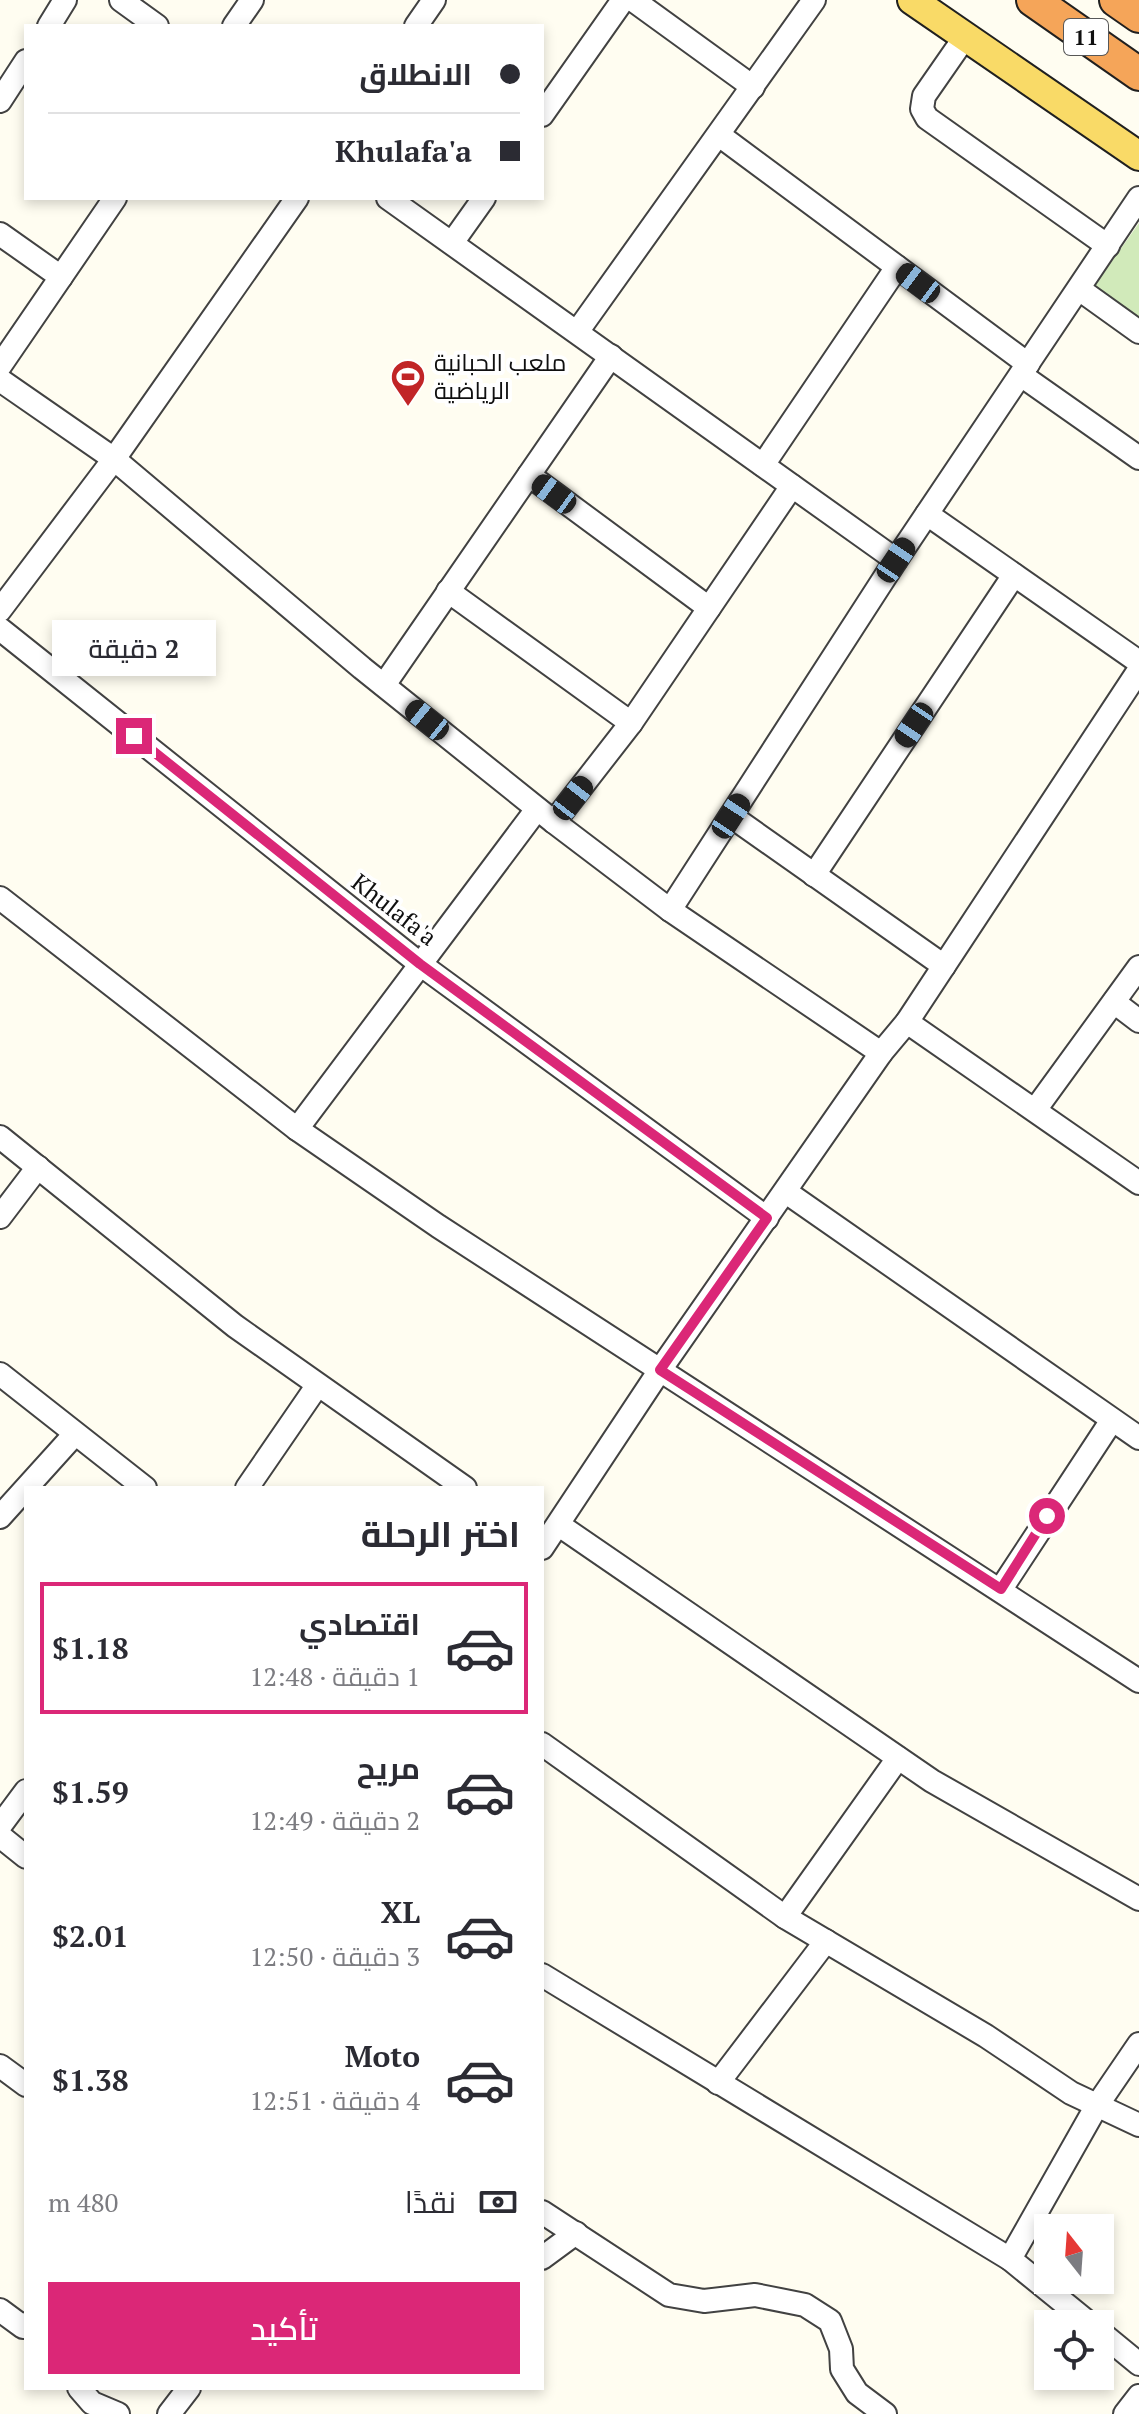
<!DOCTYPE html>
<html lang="ar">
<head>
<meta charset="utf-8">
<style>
  body { margin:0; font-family:"PT Serif",Cairo,serif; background:#f7f7f7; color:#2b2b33; direction:rtl; height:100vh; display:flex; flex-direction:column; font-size:30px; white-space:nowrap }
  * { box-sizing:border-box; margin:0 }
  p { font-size:26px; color:#7c7c81 }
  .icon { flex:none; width:44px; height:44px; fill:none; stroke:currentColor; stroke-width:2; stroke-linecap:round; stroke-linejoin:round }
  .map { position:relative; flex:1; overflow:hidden; direction:ltr }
  .sheet { position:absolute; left:24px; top:1486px; width:520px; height:904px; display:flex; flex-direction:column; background:#fff; border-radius:0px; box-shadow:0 4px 12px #0003; direction:rtl }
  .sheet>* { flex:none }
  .hud { position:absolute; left:24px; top:24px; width:520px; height:176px; border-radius:0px; box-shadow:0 4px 12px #0003; direction:rtl; display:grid; align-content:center; height:176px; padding:0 24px; background:#fff }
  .needle { width:52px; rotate:343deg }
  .fabs { position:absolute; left:1034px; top:2214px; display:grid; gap:16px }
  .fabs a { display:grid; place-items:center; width:80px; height:80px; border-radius:0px; background:#fff; box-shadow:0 4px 12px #0003; font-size:40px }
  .end { position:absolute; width:36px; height:36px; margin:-18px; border:10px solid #db2777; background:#fff; box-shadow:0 0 0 4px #fff }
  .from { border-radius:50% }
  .bubble { position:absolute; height:56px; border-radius:0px; background:#fff; box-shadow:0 4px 12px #0003; font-size:26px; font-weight:600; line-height:56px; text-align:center; direction:rtl }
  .car { position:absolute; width:24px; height:48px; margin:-24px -12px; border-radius:10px; box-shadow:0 0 6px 2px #0007; background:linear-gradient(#222 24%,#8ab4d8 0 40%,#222 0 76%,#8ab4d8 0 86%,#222 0) }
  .hud b { display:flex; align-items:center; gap:28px; height:76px; font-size:30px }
  .hud b+b { border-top:2px solid #e1e1e2 }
  .hud i { width:20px; height:20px; background:#2b2b33 }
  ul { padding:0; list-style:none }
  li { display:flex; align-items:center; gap:24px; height:132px; margin:0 16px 12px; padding:0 8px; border:4px solid transparent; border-radius:0px }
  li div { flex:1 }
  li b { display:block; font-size:30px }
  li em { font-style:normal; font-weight:600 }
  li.current { border-color:#db2777 }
  li>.icon { width:72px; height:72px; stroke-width:1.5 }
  h2 { padding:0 24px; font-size:36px; line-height:96px }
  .pay { display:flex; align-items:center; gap:20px; height:88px; padding:0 24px; font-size:30px }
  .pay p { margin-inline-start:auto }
  .action { display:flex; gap:16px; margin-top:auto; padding:16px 24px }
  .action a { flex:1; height:92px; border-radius:0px; background:#db2777; color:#fff; font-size:32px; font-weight:600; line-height:92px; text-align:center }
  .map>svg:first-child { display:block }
  .green { fill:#d1eaba }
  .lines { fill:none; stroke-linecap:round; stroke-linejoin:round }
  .minor-casing { stroke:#424242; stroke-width:26 }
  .major-casing { stroke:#202020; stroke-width:32 }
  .highway-casing { stroke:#202020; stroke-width:36 }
  .minor { stroke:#fff; stroke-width:22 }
  .major { stroke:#f9da67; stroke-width:28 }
  .highway { stroke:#f5a559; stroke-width:32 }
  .route { stroke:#db2777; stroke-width:10 }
  .labels { text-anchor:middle; stroke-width:8; stroke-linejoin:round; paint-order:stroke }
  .shield { fill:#fff; stroke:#575757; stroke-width:2 }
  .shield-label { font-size:22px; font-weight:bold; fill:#0f0f0f }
  .poi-label { font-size:24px; fill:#0f0f0f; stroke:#fff; text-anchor:start }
  .street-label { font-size:24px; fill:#0f0f0f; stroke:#fff }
</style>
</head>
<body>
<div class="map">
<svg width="1139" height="2414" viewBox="0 0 1139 2414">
  <rect width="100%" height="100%" fill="#fffdf1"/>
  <path class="green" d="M1139 223V321L1093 288Z"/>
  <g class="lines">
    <defs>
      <g id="minor">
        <path d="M121 0 157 26"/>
        <path d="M633 0 753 87"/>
        <path d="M49 26 65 0"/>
        <path d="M234 26 252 0"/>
        <path d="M416 26 434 0"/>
        <path d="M965 37 924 96 922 109 927 118 1108 246"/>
        <path d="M0 101 26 61"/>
        <path d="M542 115 623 0"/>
        <path d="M719 135 1028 364"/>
        <path d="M388 198 896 560"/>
        <path d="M0 234 61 277"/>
        <path d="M452 243 484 198"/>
        <path d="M1079 289 1139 332"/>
        <path d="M577 332 814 0"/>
        <path d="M0 366 115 198"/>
        <path d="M1021 375 1139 458"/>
        <path d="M0 380 114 459 362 668 554 822 670 910 881 1053"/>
        <path d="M763 465 897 267"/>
        <path d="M529 475 709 608"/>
        <path d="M927 514 1139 662"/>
        <path d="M448 591 631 723"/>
        <path d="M0 610 114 459 297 198"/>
        <path d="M0 629 420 964 767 1218"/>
        <path d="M384 685 611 356"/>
        <path d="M731 816 944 966"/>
        <path d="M554 822 631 723 792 486"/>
        <path d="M814 875 1014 575"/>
        <path d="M0 898 297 1129 438 1226 1139 1681"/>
        <path d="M670 910 896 560 1139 198"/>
        <path d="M1114 1002 1139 1021"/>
        <path d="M907 1022 1139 1183"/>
        <path d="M1035 1110 1139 967"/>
        <path d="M297 1129 537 809"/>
        <path d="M0 1137 235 1326 465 1488"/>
        <path d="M786 1192 1139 1438"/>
        <path d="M0 1217 38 1167"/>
        <path d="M0 1374 145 1488"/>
        <path d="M247 1488 317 1386"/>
        <path d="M0 1517 74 1435"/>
        <path d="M559 1525 932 1781 1139 1899"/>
        <path d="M542 1548 660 1370 881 1053 907 1022 1139 670"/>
        <path d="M1001 1589 1112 1420"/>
        <path d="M542 1744 785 1917 986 2036 1071 2093 1139 2125"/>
        <path d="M0 1826 26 1791"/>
        <path d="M0 1836 26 1857"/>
        <path d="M785 1917 898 1758"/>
        <path d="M542 1975 1010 2259 1096 2107 1139 2044"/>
        <path d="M0 2066 26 2085"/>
        <path d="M718 2083 826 1941"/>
        <path d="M542 2212 669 2295 704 2301 755 2295 805 2305 830 2321 841 2349 842 2369 857 2393 885 2414"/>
        <path d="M542 2258 576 2233"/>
        <path d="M1010 2259 1090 2324"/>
        <path d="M0 2310 23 2327 26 2324"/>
        <path d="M1100 2332 1139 2364"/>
        <path d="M79 2388 92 2403 118 2414"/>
        <path d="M169 2414 189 2388"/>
        <path d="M1125 2414 1139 2396"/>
      </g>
      <path id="major" d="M912 0 1139 156"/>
      <g id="highway">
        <path d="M1033 0 1139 74"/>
        <path d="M1116 0 1139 16"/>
      </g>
    </defs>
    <use href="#minor" class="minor-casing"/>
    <use href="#major" class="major-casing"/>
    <use href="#highway" class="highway-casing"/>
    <use href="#minor" class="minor"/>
    <use href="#major" class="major"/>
    <use href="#highway" class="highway"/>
  </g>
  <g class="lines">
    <path class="route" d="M134 736 420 964 767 1218 660 1370 1001 1589 1047 1516"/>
  </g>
  <defs>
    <symbol id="stadium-pin" viewBox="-11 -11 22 30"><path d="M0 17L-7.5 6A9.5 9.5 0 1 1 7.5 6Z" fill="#c12527" stroke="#fff"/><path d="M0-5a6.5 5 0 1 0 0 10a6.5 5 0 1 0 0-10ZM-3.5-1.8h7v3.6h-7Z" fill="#fff"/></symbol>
  </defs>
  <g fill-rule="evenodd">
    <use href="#stadium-pin" x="388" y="357" width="40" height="54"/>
  </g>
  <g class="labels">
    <rect class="shield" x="1064" y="19" width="44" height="36" rx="6"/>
    <g class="shield-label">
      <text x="1086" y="45">11</text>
    </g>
    <g class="poi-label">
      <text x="434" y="371">ملعب الحبانية<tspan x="434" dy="28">الرياضية</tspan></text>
    </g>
    <g class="street-label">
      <text transform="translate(394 910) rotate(38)" y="8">Khulafa'a</text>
    </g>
  </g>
</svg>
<div class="fabs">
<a><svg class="needle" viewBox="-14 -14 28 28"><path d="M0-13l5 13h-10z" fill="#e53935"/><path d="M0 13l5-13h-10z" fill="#7c7c81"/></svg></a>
<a><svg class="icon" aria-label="locate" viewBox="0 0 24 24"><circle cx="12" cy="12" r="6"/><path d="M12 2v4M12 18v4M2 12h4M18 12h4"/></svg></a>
</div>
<i class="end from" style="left:1047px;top:1516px"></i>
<i class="end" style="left:134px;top:736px"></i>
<div class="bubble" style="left:52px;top:620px;width:164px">2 دقيقة</div>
<i class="car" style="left:918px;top:283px;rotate:307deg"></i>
<i class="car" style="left:554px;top:494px;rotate:306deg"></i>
<i class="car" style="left:896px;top:560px;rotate:34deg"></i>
<i class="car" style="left:427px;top:720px;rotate:309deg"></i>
<i class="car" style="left:914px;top:725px;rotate:214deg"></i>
<i class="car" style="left:573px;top:798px;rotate:38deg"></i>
<i class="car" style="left:731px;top:816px;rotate:33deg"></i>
<div class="hud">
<b><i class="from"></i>الانطلاق</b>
<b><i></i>Khulafa'a</b>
</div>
<section class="sheet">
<h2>اختر الرحلة</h2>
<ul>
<li class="current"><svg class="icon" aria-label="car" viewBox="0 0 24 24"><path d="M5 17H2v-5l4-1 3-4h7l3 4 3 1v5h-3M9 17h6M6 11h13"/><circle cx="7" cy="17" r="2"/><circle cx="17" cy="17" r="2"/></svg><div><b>اقتصادي</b><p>1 دقيقة · 12:48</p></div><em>$1.18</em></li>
<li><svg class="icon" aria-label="car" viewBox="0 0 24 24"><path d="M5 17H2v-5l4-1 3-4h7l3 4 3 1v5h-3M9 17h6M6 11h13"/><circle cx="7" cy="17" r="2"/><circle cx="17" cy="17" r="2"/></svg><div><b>مريح</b><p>2 دقيقة · 12:49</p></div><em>$1.59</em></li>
<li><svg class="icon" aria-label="car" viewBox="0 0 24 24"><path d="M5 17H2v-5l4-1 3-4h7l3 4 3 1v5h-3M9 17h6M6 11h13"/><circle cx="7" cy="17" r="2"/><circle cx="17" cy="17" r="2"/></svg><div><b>XL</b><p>3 دقيقة · 12:50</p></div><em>$2.01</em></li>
<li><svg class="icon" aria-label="car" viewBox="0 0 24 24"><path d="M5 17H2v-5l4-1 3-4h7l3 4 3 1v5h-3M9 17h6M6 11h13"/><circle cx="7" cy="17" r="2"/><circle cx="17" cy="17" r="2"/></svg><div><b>Moto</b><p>4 دقيقة · 12:51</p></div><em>$1.38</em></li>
</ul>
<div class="pay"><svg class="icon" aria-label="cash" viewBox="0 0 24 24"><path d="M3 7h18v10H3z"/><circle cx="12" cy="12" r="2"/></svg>نقدًا<p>480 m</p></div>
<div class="action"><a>تأكيد</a></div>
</section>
</div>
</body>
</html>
